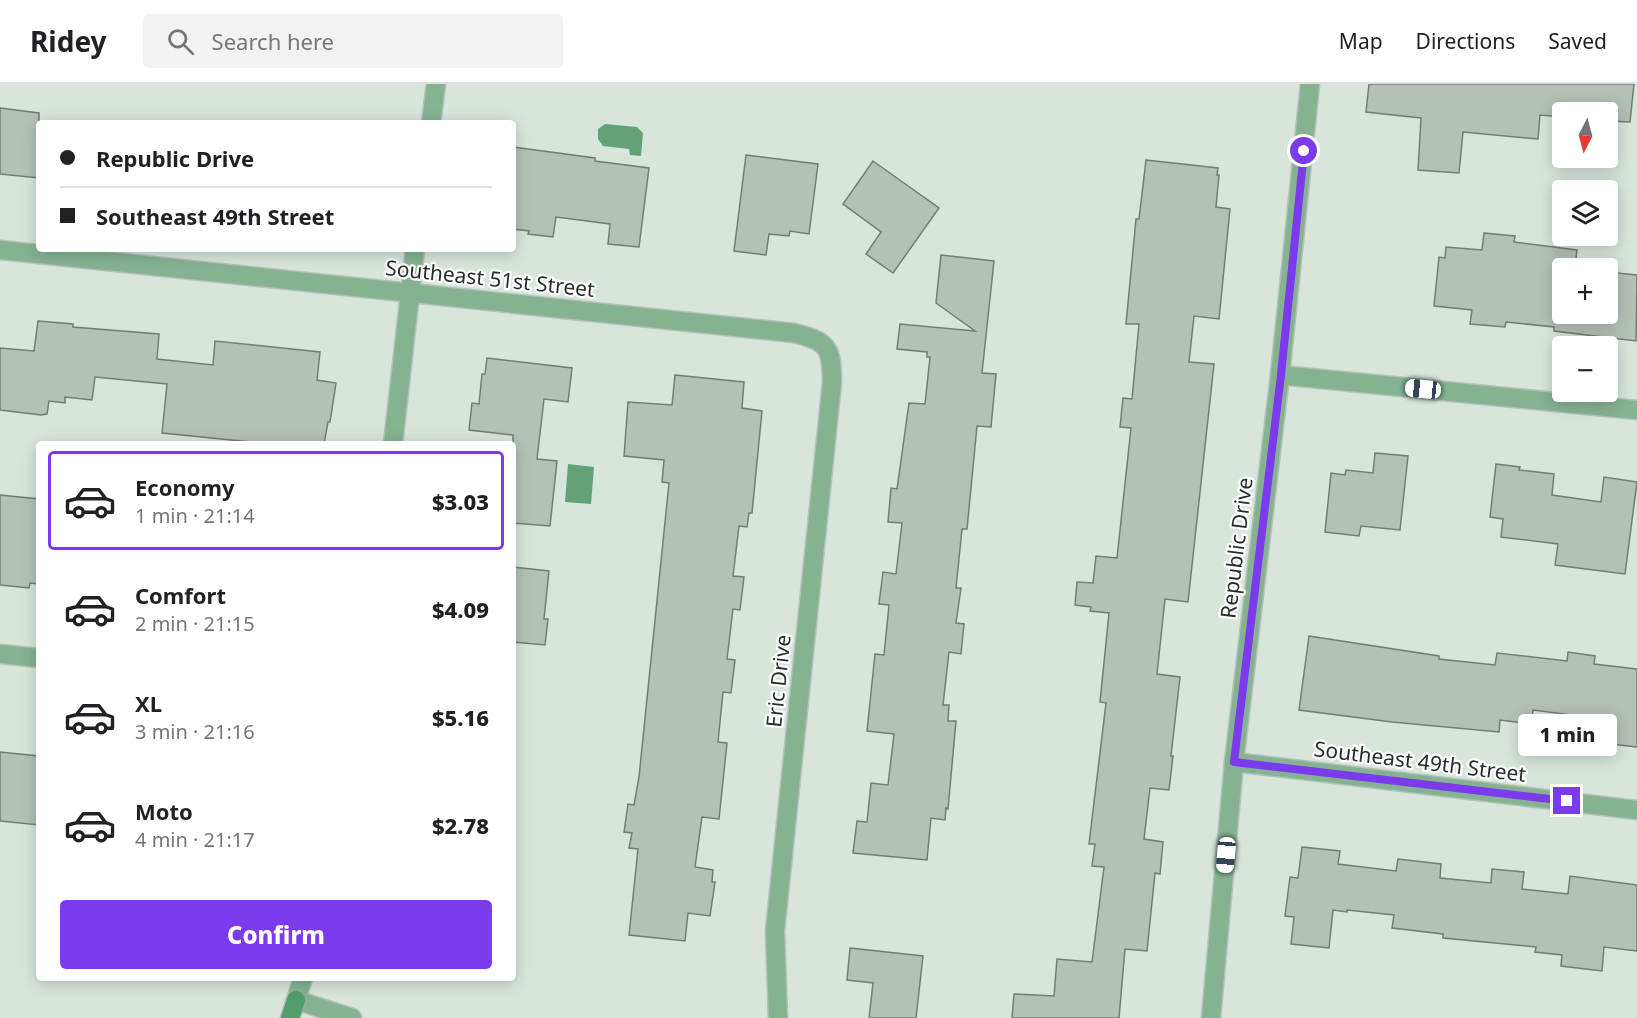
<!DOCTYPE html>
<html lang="en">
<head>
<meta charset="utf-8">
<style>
  body { margin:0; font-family:"Noto Sans",sans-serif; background:#f2f2f2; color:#202124; height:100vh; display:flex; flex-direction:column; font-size:22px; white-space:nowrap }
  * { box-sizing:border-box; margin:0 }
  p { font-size:20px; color:#757577 }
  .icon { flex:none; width:33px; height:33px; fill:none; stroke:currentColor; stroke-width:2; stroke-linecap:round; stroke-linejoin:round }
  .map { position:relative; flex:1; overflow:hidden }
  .sheet { position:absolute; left:36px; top:357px; width:480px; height:540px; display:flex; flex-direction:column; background:#fff; border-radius:6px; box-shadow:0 3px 15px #0003 }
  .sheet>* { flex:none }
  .guide { position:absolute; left:36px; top:36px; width:480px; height:132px; border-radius:6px; box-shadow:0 3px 15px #0003; display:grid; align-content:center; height:132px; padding:0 24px; background:#fff }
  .needle { width:39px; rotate:186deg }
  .fabs { position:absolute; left:1552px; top:18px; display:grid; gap:12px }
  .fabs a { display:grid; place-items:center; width:66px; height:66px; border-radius:6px; background:#fff; box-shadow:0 3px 15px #0003; font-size:30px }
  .end { position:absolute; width:27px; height:27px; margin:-14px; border:8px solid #7c3aed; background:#fff; box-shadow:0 0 0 3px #fff }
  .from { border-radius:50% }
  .bubble { position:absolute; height:42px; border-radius:6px; background:#fff; box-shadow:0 3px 15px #0003; font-size:20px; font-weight:800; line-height:42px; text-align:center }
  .car { position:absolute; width:18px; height:36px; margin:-18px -9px; border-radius:8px; box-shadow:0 0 4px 2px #0007; background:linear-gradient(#fff 24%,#345 0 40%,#fff 0 76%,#345 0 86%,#fff 0) }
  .guide b { display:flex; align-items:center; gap:21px; height:57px; font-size:22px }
  .guide b+b { border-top:2px solid #e0e0e0 }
  .guide i { width:15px; height:15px; background:#202124 }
  ul { padding:10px 0 0; list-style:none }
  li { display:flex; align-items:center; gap:18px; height:99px; margin:0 12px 9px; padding:0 12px; border:3px solid transparent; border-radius:6px }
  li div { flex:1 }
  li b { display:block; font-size:22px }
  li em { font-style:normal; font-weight:800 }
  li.selected { border-color:#7c3aed }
  li>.icon { width:54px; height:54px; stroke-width:1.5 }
  .action { display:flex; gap:12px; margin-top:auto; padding:12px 24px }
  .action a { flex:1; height:69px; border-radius:6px; background:#7c3aed; color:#fff; font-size:24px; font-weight:800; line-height:69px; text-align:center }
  header { display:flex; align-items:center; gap:36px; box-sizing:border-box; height:84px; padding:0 30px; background:#fff; border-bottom:2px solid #e0e0e0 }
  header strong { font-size:28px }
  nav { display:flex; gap:33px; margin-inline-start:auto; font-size:21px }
  .search { width:420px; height:54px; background:#f2f2f2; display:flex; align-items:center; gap:15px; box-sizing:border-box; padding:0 21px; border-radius:6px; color:#757577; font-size:22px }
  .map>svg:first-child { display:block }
  .water { fill:#62a276 }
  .building { fill:#b4c1b7; stroke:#727e75; stroke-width:1.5 }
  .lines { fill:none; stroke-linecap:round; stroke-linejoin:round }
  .street-casing { stroke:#b4c0b7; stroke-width:21 }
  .secondary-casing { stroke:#b4c0b7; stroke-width:21 }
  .street { stroke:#85b392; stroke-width:18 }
  .secondary { stroke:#539c6b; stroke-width:18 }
  .route { stroke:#7c3aed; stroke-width:8 }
  .labels { text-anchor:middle; stroke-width:4.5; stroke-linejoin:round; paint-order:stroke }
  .street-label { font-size:21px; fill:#282d29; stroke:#fff }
</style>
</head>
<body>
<header>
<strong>Ridey</strong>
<div class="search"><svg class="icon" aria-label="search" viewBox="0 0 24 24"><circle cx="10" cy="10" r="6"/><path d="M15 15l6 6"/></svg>Search here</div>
<nav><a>Map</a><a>Directions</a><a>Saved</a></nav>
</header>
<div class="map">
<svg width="1637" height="934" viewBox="0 0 1637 934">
  <rect width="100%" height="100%" fill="#d7e5db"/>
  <g class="water">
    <path d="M605 40 637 43 643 49 641 72 630 71 629 65 603 62 598 55V45Z"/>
    <path d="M568 380 594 383 591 420 565 418Z"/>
  </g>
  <g class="building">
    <path d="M1369 0H1634L1630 38 1608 37V28H1563V33L1540 31 1538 55 1463 48 1459 89 1418 86 1421 34 1366 28Z"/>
    <path d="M0 24 39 29V94L0 90Z"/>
    <path d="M513 63 595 74V77L649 84 639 163 608 160 610 140 556 133 553 153 528 150 529 147 513 145Z"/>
    <path d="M746 71 818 80 809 150 790 147 789 152 769 150 766 171 734 167Z"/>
    <path d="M1146 76 1218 84 1217 91H1219L1216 123 1230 125 1219 235 1194 232 1189 278 1214 280 1188 518 1165 515 1157 590 1180 593 1171 672H1173L1169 706 1150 704 1144 755 1163 758 1160 790 1155 789 1147 867 1125 865 1119 934H1012L1014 910 1054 912 1057 875 1092 878 1104 783 1092 782 1095 760H1089L1106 619 1100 618 1109 529 1090 527 1091 523 1075 521 1077 498 1093 499 1096 472 1117 474 1131 344 1120 343 1123 314 1132 315 1139 240H1126L1136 135H1139Z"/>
    <path d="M873 77 939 124 893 189 866 170 881 148 843 120Z"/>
    <path d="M1484 149 1515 152 1514 158 1577 166 1575 182 1595 184H1563V230H1608V188L1637 191 1636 257 1554 247V243L1506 238 1505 243 1470 240 1472 226 1434 222 1439 173 1445 174 1446 163 1482 166Z"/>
    <path d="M941 171 994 177 982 289 996 290 991 343 977 342 967 445H962L956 504H961L956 539 964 540 961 570 949 568 943 621H949L948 637H956L948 725 946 724 945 736 931 734 927 776 853 769 857 737 867 738 871 699 888 701 894 650 867 647 875 570 884 571 889 521 879 520 883 488 896 490 902 439 888 438 891 404 897 405 909 319 925 320 930 273H927V268L897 265 900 240 975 247 936 219Z"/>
    <path d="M38 237 73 240V243L159 250 157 275 213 281 215 257 320 268 317 296 336 299 330 338H328L324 360H270L162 349 167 300 95 293 92 316 65 313V319L49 317 47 330 41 331 0 326V264L34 267Z"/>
    <path d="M487 274 572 284 568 318 544 315 537 375 557 377 550 442 513 439V351L469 346 472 319 479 320 482 290H485Z"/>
    <path d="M675 291 744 298 742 324 762 327 752 429H749L747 443 739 442 733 492 744 493 740 526 733 525 727 575 735 576 731 609 723 608 718 658 727 659 719 735 702 733 695 783 713 786 712 798H715L710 832 688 829 685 857 629 851 638 765 629 764 632 749 624 748 628 720 634 721 639 693 669 399 662 398 664 376 624 372 628 318 672 321Z"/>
    <path d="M1375 369 1408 372 1400 446 1361 442 1359 452 1325 448 1331 389 1345 391 1346 386 1373 389Z"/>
    <path d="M1496 380 1520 383 1519 386 1554 390 1552 411 1601 418 1604 393 1637 398 1625 490 1555 481 1558 460 1501 453 1503 435 1490 433Z"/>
    <path d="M0 411 39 415V500L30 499 29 504 0 501Z"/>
    <path d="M513 483 549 487 544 535H548L545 561 513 558Z"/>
    <path d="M1309 552 1439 572V575L1495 581 1497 569 1567 577 1568 568 1595 572 1594 580 1637 585V663L1576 656 1579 632 1533 626 1531 640 1500 636 1499 648 1392 638 1299 626Z"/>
    <path d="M0 668 39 672V741L0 737Z"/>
    <path d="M1302 763 1340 767 1338 780 1396 787 1398 775 1441 780 1440 794 1491 799 1492 785 1524 788 1522 805 1568 810 1570 792 1637 801V867L1604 863 1602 887 1561 882 1562 871 1535 868 1536 863 1443 854V850L1392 844 1394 831 1347 826V828L1333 826 1329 864 1291 860 1294 833 1285 832 1290 793 1298 794Z"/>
    <path d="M850 864 923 872 916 934H869L873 899 847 896Z"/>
  </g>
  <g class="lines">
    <defs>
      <g id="street">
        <path d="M431 39 436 0"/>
        <path d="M0 166 794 249C827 257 832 263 832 298L775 847 778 934"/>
        <path d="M1280 291 1637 326"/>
        <path d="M393 360 415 165"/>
        <path d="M0 570 39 574"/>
        <path d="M1234 678 1637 726"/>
        <path d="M303 894 296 916 352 934"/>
        <path d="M1211 934 1234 678 1280 291 1310 0"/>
      </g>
      <path id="secondary" d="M290 934 296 916"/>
    </defs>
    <use href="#street" class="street-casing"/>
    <use href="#secondary" class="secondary-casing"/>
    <use href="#street" class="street"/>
    <use href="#secondary" class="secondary"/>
  </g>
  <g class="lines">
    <path class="route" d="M1304 67 1281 291 1234 678 1567 717"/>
  </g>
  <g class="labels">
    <g class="street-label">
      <text transform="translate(490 195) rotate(6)" y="7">Southeast 51st Street</text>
      <text transform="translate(1237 464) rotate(-83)" y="7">Republic Drive</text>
      <text transform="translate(779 597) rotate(-84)" y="7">Eric Drive</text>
      <text transform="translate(1420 678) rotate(7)" y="7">Southeast 49th Street</text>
    </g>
  </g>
</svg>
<div class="fabs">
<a><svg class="needle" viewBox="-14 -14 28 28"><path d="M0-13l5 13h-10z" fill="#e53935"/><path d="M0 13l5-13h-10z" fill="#757577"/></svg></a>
<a><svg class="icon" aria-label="layers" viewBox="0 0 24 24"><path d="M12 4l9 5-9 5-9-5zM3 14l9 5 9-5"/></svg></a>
<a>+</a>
<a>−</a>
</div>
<i class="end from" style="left:1304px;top:67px"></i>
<i class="end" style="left:1567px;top:717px"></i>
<div class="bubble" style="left:1518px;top:630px;width:99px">1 min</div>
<i class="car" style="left:1423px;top:305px;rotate:276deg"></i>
<i class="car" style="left:1226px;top:771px;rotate:185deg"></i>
<div class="guide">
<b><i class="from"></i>Republic Drive</b>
<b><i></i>Southeast 49th Street</b>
</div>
<section class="sheet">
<ul>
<li class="selected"><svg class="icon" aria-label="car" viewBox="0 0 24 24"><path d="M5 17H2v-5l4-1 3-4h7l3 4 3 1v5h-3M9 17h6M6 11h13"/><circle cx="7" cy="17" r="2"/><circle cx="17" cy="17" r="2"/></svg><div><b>Economy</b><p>1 min · 21:14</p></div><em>$3.03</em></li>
<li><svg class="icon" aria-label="car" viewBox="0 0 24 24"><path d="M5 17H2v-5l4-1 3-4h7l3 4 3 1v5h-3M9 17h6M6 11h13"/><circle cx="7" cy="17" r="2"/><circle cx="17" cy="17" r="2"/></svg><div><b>Comfort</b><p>2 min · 21:15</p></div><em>$4.09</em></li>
<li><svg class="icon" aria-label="car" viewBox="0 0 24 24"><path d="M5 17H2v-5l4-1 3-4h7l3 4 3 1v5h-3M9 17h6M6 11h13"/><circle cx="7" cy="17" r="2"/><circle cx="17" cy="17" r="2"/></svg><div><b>XL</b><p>3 min · 21:16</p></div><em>$5.16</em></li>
<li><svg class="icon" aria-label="car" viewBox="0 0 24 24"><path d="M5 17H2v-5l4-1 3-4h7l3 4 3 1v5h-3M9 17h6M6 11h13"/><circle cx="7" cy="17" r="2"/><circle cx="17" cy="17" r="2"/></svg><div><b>Moto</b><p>4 min · 21:17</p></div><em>$2.78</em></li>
</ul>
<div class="action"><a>Confirm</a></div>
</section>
</div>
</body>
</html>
